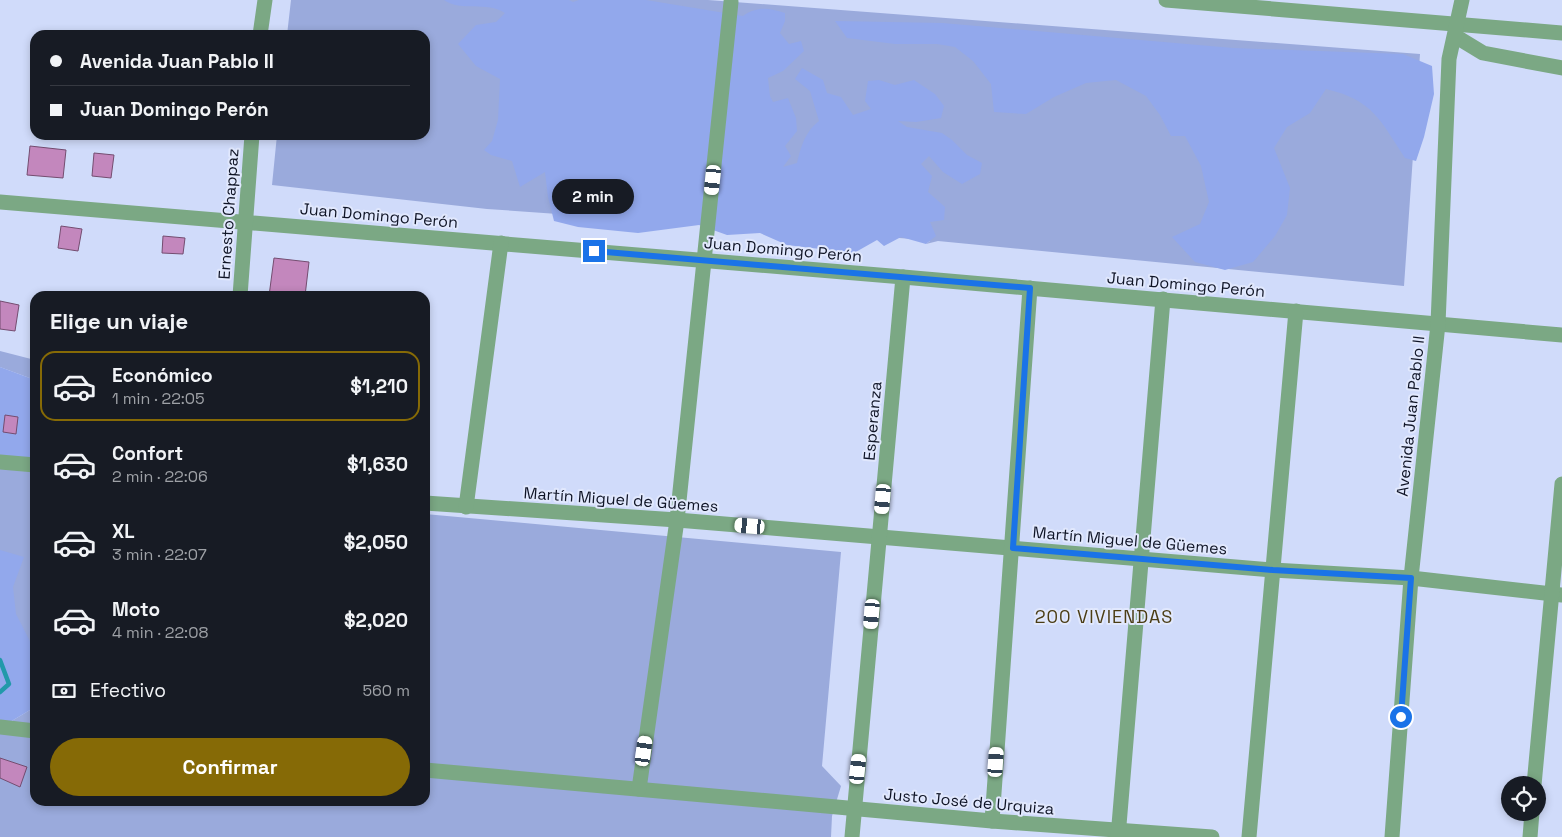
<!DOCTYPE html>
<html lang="es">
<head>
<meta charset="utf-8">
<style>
  body { margin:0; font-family:"Space Grotesk",sans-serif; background:#242831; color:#f1f3f6; height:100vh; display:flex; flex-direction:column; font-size:19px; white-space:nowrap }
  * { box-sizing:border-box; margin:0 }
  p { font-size:16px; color:#9ea1a6 }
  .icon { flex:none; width:28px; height:28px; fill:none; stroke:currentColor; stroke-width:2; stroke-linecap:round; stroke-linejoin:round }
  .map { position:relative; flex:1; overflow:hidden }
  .details { position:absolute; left:30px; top:291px; width:400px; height:515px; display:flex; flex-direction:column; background:#171b24; border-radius:15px; box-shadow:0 2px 8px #0003 }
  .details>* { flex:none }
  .top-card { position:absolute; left:30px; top:30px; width:400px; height:110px; border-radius:15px; box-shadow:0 2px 8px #0003; display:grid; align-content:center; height:110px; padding:0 20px; background:#171b24 }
  .fabs { position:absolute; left:1501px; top:776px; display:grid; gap:10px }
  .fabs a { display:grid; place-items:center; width:45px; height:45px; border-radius:50%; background:#171b24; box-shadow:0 2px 8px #0003; font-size:25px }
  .end { position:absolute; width:22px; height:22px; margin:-11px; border:6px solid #1a73e8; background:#fff; box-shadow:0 0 0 2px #fff }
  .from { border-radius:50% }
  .bubble { position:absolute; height:35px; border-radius:18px; background:#171b24; box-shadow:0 2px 8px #0003; font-size:16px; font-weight:800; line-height:35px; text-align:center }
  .car { position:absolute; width:15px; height:30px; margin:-15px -8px; border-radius:6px; box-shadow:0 0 4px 1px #0007; background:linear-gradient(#fff 24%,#345 0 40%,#fff 0 76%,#345 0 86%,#fff 0) }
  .top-card b { display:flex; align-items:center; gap:18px; height:48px; font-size:19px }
  .top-card b+b { border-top:1px solid #363941 }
  .top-card i { width:12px; height:12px; background:#f1f3f6 }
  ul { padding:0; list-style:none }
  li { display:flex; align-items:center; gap:15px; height:70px; margin:0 10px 8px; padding:0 10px; border:2px solid transparent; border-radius:15px }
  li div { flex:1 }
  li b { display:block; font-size:19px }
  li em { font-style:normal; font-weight:800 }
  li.selected { border-color:#866a06 }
  li>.icon { width:45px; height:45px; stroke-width:1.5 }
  h2 { padding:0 20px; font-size:22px; line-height:60px }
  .pay { display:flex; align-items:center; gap:12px; height:55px; padding:0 20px; font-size:19px }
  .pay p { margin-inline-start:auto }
  .action { display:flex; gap:10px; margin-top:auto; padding:10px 20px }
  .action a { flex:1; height:58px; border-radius:30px; background:#866a06; color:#fff; font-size:20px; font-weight:800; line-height:58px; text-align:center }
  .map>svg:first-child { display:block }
  .green { fill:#9aaadc }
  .forest { fill:#92a8ec }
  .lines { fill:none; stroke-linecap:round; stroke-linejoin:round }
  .stream { stroke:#29a; stroke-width:4.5 }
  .building { fill:#c387bd; stroke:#744d70 }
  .minor { stroke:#7ba884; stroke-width:15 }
  .route { stroke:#1a73e8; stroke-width:6 }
  .labels { text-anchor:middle; stroke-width:4; stroke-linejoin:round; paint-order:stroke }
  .street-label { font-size:16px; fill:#0f1426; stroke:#e1e8fd }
  .neighbourhood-label { font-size:18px; letter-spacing:1px; fill:#4b3d15; stroke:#e1e8fd }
</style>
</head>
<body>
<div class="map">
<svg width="1562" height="837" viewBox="0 0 1562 837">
  <rect width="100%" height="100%" fill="#d0dbfa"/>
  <g class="green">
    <path d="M291 0H708L1420 54 1404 286 938 241 926 244 930 241 913 239 487 209 272 185 277 135H425V35H287Z"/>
    <path d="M0 351 35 360V380L0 367Z"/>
    <path d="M35 457V690L0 687V458Z"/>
    <path d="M425 514 841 552 822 766 841 786 832 816 831 837H0V728L35 707V801H425Z"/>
  </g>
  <g class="forest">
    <path d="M444 0H569L573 2 579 0H646L743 16C758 6 768 8 785 13V21L780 33 789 44 801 41 804 51 783 71 768 78 770 96 773 102 788 98 796 118 797 131 785 146 791 156 783 167 797 163C801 146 805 132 819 121L810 91 795 79 802 68 823 80 827 93 841 97 853 115 871 109 865 101 868 81 879 80 895 85 914 80 935 94 944 106 941 118 916 122 898 121 907 127 942 133 952 140 967 155 982 163 980 174 962 184 943 172 929 156 921 164 932 176 928 192 945 207 944 220 930 222 936 236 926 244 901 237 884 246 877 240 854 253 787 245 760 233 727 235 699 225 638 233 578 227 554 221 548 197 545 172 520 187 512 161 491 155 484 150 492 141 498 120 500 79 476 66 458 44 476 25 496 22 505 13C487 1 461 12 444 0Z"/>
    <path d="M835 21 942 23 1233 48 1403 54 1432 66 1434 94 1424 137 1416 161 1405 158C1380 120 1373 100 1326 89L1310 113 1287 127 1274 148 1290 188 1287 215 1275 236 1253 262 1225 270 1195 262 1172 237 1200 224 1209 202 1201 166 1185 136H1171L1160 115 1146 96 1116 80 1086 83 1054 97 1026 114 994 112 991 84 973 61 955 47 937 44H895L847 38Z"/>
    <path d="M0 367 35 380V407L32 418 35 420V457L0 458Z"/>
    <path d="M0 550 24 557 13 587 16 614 35 651V707L0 728Z"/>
  </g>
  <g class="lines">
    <path class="stream" d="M0 660 9 684 0 692"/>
  </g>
  <g class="building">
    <path d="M30 146 66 150 63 178 27 175Z"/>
    <path d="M94 153 114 155 111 178 92 176Z"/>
    <path d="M61 226 82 229 78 251 58 248Z"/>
    <path d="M163 236 185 238 183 254 162 253Z"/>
    <path d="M274 258 309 262 305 296H269Z"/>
    <path d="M0 301 19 305 15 331 0 329Z"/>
    <path d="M5 415 18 417 16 434 3 432Z"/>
    <path d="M0 758 27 767 20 787 0 778Z"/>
  </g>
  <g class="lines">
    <g class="minor">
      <path d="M1166 0 1562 33"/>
      <path d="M260 35 265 0"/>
      <path d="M1455 36 1483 53 1562 68"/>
      <path d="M0 202 903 277 1562 335"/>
      <path d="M240 296 252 135"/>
      <path d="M0 462 35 465"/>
      <path d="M425 503 677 520 1273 570 1411 578 1562 595"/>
      <path d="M466 507 501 243"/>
      <path d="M0 727 35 731"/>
      <path d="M425 770 992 821 1212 837"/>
      <path d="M1534 785 1562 484"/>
      <path d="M639 789 677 520 731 2"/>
      <path d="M992 821 1030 288"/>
      <path d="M852 837 903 277"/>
      <path d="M1118 837 1163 299"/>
      <path d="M1249 837 1296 311"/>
      <path d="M1392 837 1411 578 1438 324 1449 59 1462 0"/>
      <path d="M1530 837 1532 812"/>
    </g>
  </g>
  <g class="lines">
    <path class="route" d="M594 251 1030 288 1013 548 1273 570 1411 578 1401 717"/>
  </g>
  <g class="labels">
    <g class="street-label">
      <text transform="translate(228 214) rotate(-86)" y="6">Ernesto Chappaz</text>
      <text transform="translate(379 215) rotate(5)" y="6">Juan Domingo Perón</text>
      <text transform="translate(783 249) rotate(5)" y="6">Juan Domingo Perón</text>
      <text transform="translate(1186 284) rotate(5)" y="6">Juan Domingo Perón</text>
      <text transform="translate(1410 416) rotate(-84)" y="6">Avenida Juan Pablo II</text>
      <text transform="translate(872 421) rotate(-85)" y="6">Esperanza</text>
      <text transform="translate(621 499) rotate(4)" y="6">Martín Miguel de Güemes</text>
      <text transform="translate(1130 540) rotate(5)" y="6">Martín Miguel de Güemes</text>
      <text transform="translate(969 801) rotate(5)" y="6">Justo José de Urquiza</text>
    </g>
    <g class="neighbourhood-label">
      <text x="1104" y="623">200 VIVIENDAS</text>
    </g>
  </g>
</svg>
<div class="fabs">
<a><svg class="icon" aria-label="locate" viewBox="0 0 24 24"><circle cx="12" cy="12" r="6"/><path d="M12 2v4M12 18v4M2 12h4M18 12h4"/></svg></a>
</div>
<i class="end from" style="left:1401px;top:717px"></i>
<i class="end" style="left:594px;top:251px"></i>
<div class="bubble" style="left:552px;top:179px;width:82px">2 min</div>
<i class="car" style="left:713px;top:180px;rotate:186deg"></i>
<i class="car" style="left:883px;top:499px;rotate:185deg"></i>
<i class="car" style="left:750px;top:526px;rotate:275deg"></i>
<i class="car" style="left:872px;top:614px;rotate:185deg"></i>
<i class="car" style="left:644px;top:751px;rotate:8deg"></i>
<i class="car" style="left:996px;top:762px;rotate:4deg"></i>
<i class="car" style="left:858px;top:769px;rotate:6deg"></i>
<div class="top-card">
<b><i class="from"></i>Avenida Juan Pablo II</b>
<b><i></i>Juan Domingo Perón</b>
</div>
<section class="details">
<h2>Elige un viaje</h2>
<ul>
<li class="selected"><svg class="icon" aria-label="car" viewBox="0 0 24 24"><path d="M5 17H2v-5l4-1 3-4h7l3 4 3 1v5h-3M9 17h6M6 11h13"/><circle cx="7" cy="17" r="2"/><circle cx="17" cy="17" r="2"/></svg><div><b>Económico</b><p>1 min · 22:05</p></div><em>$1,210</em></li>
<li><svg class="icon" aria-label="car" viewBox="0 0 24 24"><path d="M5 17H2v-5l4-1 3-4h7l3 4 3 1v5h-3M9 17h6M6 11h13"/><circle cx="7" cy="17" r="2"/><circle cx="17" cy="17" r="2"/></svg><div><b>Confort</b><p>2 min · 22:06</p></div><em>$1,630</em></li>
<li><svg class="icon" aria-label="car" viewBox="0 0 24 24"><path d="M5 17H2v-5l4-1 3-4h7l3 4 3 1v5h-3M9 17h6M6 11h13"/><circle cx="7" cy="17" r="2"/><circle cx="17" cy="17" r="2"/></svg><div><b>XL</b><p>3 min · 22:07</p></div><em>$2,050</em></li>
<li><svg class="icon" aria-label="car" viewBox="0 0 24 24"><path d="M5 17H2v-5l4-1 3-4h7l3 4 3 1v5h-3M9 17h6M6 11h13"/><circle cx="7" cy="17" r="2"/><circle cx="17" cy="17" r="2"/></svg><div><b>Moto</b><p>4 min · 22:08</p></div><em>$2,020</em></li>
</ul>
<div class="pay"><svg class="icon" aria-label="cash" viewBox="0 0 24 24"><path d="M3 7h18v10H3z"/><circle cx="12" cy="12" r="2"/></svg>Efectivo<p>560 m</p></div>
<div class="action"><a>Confirmar</a></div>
</section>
</div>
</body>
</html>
